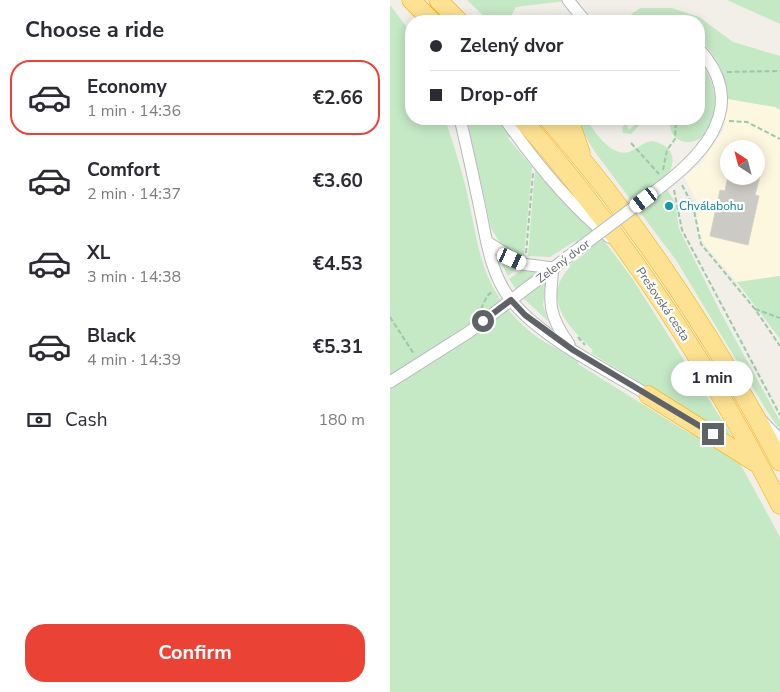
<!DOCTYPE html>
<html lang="en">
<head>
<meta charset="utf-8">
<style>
  body { margin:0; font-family:"Nunito Sans",sans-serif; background:#f2f2f3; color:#2b2b33; height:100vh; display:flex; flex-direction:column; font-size:19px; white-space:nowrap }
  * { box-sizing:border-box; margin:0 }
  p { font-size:16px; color:#7c7c81 }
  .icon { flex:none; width:28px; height:28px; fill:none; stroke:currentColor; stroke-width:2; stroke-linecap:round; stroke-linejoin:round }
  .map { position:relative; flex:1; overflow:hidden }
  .sheet { display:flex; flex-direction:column; background:#fff; width:390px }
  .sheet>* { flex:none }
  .guide { position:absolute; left:15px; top:15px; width:300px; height:110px; border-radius:20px; box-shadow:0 2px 12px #0003; display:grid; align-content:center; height:110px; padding:0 25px; background:#fff }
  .needle { width:32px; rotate:324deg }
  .tools { position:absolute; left:330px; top:140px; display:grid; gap:10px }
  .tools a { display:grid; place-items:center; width:45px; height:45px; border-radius:50%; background:#fff; box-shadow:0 2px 12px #0003; font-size:25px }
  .end { position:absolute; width:22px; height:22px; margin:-11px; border:6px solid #5f6368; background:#fff; box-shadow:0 0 0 2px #fff }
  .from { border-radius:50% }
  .bubble { position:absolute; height:35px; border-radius:18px; background:#fff; box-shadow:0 2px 12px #0003; font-size:16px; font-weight:700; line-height:35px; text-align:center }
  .car { position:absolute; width:15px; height:30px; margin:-15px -8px; border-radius:6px; box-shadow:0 0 4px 1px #0007; background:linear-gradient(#fff 24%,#345 0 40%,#fff 0 76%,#345 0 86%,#fff 0) }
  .guide b { display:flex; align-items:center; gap:18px; height:48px; font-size:19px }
  .guide b+b { border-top:1px solid #e1e1e2 }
  .guide i { width:12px; height:12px; background:#2b2b33 }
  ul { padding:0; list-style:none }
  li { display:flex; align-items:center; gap:15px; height:75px; margin:0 10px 8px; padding:0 15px; border:2px solid transparent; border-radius:20px }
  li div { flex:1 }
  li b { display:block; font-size:19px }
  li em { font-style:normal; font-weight:700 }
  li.current { border-color:#ea4335 }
  li>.icon { width:45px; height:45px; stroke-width:1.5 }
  h2 { padding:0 25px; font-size:22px; line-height:60px }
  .pay { display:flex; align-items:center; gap:12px; height:55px; padding:0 25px; font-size:19px }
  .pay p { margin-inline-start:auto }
  .primary-button { display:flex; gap:10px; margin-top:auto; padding:10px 25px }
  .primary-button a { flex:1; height:58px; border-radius:20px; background:#ea4335; color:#fff; font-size:20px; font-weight:700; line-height:58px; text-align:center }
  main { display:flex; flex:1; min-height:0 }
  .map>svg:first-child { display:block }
  .commercial { fill:#fef7e0; fill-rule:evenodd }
  .green { fill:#c5e8c5 }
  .building { fill:#cccac5; stroke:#d6d1c6 }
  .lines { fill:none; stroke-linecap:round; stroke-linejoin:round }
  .minor-casing { stroke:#b5b8bc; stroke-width:13 }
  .highway-casing { stroke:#f9ab00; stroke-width:19 }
  .path { stroke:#9cc7a9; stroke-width:2; stroke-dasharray:5 2.5; stroke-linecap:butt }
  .minor { stroke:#fff; stroke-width:11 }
  .highway { stroke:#fde293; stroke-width:18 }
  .minor-bridge-casing { stroke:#b5b8bc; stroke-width:13; stroke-linecap:butt }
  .minor-bridge { stroke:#fff; stroke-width:11 }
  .route { stroke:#5f6368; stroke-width:6 }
  .culture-dot { fill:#0f9aa8; stroke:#fff; stroke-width:2 }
  .labels { text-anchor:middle; stroke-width:4.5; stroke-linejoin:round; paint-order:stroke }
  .culture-label { font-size:12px; fill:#0d838f; stroke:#fff; text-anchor:start }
  .street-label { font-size:12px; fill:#5f6368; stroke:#fff }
</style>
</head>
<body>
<main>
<section class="sheet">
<h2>Choose a ride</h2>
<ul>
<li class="current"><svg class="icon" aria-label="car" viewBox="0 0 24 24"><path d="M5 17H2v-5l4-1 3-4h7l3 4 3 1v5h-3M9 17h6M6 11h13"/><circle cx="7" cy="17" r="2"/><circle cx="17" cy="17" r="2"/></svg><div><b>Economy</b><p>1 min · 14:36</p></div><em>€2.66</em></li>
<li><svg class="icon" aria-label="car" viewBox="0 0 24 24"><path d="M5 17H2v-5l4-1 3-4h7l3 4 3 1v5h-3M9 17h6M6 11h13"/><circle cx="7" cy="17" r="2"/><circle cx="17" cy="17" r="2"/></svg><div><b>Comfort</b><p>2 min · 14:37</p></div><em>€3.60</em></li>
<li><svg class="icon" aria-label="car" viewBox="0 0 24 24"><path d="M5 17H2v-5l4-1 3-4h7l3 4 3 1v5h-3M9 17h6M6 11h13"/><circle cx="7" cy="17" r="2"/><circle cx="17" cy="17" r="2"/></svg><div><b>XL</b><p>3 min · 14:38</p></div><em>€4.53</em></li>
<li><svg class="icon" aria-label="car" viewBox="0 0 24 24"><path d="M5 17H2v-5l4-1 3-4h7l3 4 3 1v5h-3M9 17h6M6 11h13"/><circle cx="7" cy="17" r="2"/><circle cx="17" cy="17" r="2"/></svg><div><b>Black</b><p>4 min · 14:39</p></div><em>€5.31</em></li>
</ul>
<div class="pay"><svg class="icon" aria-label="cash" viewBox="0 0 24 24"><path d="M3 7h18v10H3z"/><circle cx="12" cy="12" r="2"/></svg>Cash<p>180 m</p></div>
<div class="primary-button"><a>Confirm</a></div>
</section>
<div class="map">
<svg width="390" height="692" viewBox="0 0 390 692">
  <rect width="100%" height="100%" fill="#f1efe8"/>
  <path class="commercial" d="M338 99 385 107 390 110V276L347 282 316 246 307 232 308 203 294 177 311 163 333 131ZM339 149H366V176H339Z"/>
  <g class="green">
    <path d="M77 0H183L126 7 118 21H99Z"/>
    <path d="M337 0H390V24Z"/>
    <path d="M0 5 21 33V119H55C65 148 74 177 80 207 90 258 95 292 137 329 151 342 172 351 189 360L188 364 294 430 347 458 390 537V692H0Z"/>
    <path d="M250 8H282L309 17 343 42 390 56V110L385 107 338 99C336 75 327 55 309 39V21H275L238 17Z"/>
    <path d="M309 60C316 70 322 80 324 92 328 110 321 141 299 142 291 142 286 139 282 133L278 119H309V91L312 81Z"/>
    <path d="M77 119H110L121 136 118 138 142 167 134 255 132 257 110 243 101 228Z"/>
    <path d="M185 119H197C204 132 221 157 239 152 247 149 252 143 261 141 287 145 288 166 272 182L285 202 289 229 332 315 390 421V430L377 411 286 260 205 152Z"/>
    <path d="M250 119H255L241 134 233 133 232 128 236 123 239 130Z"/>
    <path d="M145 170 154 181 158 179 218 246 242 278 340 433 341 438 201 353 203 350C179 327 150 299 180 267L179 265 195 254 185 241 160 257 138 256Z"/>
    <path d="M108 256 128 268 118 276Z"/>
    <path d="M132 270 148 272 126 289 119 279Z"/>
    <path d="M390 276V339L347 282Z"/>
    <path d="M156 281 153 305 158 321 133 298Z"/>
  </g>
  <path class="building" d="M338 176H370L365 195 369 196 358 245 320 236 330 190 335 191Z"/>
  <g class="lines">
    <defs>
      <g id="minor">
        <path d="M178 0 195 21"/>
        <path d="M70 119C77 147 83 176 89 204 96 237 100 274 121 300 151 338 217 370 258 395"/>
        <path d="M115 119C144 161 180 205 219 237"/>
        <path d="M268 189C315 154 360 105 309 49"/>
        <path d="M97 242 132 264 163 268"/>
        <path d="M163 268C159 303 158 315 179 344"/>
        <path d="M0 382 79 332 183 253"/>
        <path d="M372 421 390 440"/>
      </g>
      <g id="highway">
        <path d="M21 0 42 21"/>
        <path d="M48 0 69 21"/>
        <path d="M132 119C234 236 320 366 390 505"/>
        <path d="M158 119C248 222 326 340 390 462"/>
        <path d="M179 119 191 153"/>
        <path d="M258 395 366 463"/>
      </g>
    </defs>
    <use href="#minor" class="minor-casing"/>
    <use href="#highway" class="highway-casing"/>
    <g class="path">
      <path d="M337 72 390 71"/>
      <path d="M339 121 357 122 390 139"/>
      <path d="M241 143 269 174"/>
      <path d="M273 170 277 150 285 139 286 119"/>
      <path d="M292 185 303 206 311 244 365 309 390 346"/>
      <path d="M284 190 292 230 390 415"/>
      <path d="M136 253 143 173"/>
      <path d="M91 309 97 296 103 291"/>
      <path d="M365 309 390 318"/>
      <path d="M0 317 24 354"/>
      <path d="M188 337 195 345"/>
    </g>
    <use href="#minor" class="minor"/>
    <use href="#highway" class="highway"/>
    <defs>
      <path id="minor-bridge" d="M183 253 268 189"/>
    </defs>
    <use href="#minor-bridge" class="minor-bridge-casing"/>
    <use href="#minor-bridge" class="minor-bridge"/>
  </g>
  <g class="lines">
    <path class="route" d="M93 321 121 300 135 315 183 350 323 434"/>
  </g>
  <circle class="culture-dot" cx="279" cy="206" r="5"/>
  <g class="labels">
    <g class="culture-label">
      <text x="289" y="210">Chválabohu</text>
    </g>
    <g class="street-label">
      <text transform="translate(173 261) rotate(-37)" y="4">Zelený dvor</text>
      <text transform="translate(273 304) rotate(56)" y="4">Prešovská cesta</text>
    </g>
  </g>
</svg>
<div class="tools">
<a><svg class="needle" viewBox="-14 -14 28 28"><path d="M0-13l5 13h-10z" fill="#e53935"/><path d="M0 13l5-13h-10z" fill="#7c7c81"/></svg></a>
</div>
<i class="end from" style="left:93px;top:321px"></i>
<i class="end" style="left:323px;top:434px"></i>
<div class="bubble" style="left:281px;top:361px;width:82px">1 min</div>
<i class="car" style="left:254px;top:200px;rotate:233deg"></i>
<i class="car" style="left:122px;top:259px;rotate:114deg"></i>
<div class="guide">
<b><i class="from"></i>Zelený dvor</b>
<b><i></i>Drop-off</b>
</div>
</div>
</main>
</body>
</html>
